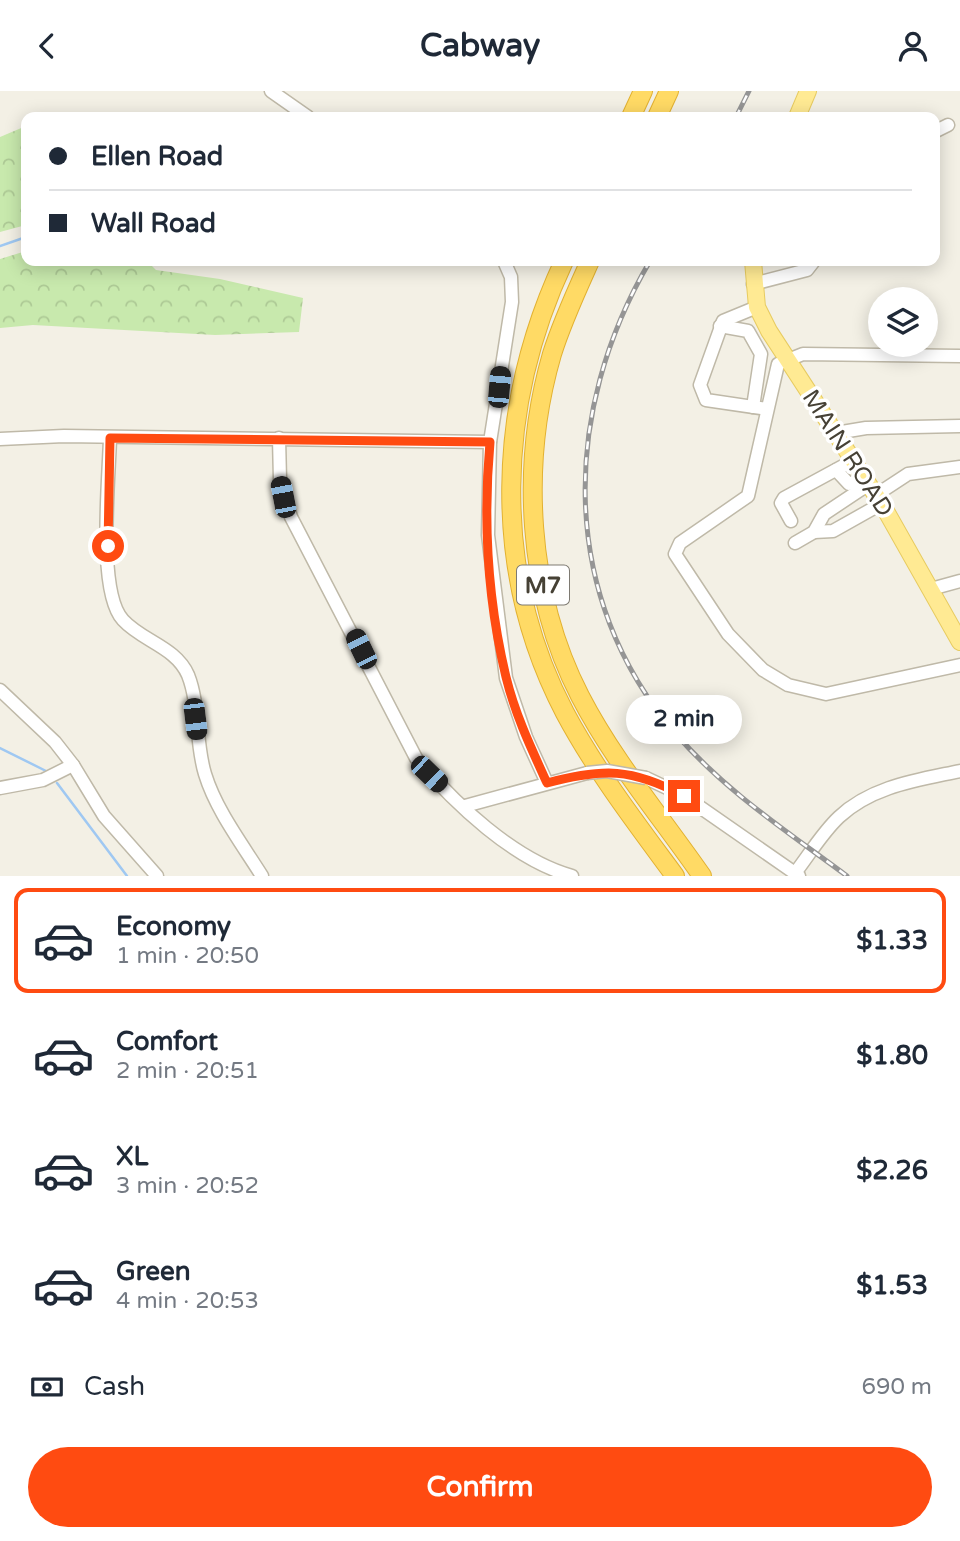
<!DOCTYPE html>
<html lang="en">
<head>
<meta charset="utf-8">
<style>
  body { margin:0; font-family:"Varela Round",sans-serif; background:#f2f2f3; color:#1f2937; height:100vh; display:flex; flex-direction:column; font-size:26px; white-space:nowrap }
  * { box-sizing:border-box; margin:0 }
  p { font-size:23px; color:#747a83 }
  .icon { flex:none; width:38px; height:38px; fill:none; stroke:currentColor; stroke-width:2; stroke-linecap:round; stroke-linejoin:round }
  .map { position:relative; height:785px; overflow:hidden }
  .panel { display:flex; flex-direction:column; background:#fff; flex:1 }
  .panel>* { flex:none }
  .banner { position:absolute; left:21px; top:21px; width:919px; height:154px; border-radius:14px; box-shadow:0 4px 18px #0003; display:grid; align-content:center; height:154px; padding:0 28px; background:#fff }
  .tools { position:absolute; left:868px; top:196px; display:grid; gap:14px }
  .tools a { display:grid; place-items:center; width:70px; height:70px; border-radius:50%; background:#fff; box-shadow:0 4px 18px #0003; font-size:35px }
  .end { position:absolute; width:32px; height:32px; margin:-16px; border:9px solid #ff4b11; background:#fff; box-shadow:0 0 0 4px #fff }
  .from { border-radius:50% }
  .bubble { position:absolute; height:49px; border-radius:24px; background:#fff; box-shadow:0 4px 18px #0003; font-size:23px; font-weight:700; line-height:49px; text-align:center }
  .car { position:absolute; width:21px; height:42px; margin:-21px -10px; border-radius:9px; box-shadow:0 0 5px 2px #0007; background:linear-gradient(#222 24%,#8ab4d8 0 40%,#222 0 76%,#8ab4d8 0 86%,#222 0) }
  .banner b { display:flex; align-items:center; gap:24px; height:66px; font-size:26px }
  .banner b+b { border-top:2px solid #e0e1e3 }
  .banner i { width:18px; height:18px; background:#1f2937 }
  ul { padding:12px 0 0; list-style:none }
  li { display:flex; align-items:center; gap:21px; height:105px; margin:0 14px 10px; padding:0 14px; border:4px solid transparent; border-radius:14px }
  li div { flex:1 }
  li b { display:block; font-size:26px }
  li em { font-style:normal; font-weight:700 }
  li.selected { border-color:#ff4b11 }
  li>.icon { width:63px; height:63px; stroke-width:1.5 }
  .pay { display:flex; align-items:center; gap:18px; height:77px; padding:0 28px; font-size:26px }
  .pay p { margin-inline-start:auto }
  .primary-button { display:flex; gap:14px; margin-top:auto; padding:14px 28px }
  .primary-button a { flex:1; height:80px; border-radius:42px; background:#ff4b11; color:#fff; font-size:28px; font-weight:700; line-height:80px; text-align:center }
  header { display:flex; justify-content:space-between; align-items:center; height:91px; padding:0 28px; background:#fff; font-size:32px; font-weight:700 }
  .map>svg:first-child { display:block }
  .forest { fill:url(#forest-crowns) }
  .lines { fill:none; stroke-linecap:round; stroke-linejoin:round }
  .stream { stroke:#9fc8f2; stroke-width:2.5 }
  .minor-casing { stroke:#bfb9a8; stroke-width:15 }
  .major-casing { stroke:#e7cb60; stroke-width:18 }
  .highway-casing { stroke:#e2b131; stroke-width:20 }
  .minor { stroke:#fff; stroke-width:12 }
  .major { stroke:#ffea93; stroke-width:16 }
  .highway { stroke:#ffda65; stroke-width:18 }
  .rail-casing { stroke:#959595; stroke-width:5 }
  .rail { stroke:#fff; stroke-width:2.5; stroke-dasharray:8; stroke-linecap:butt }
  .minor-bridge-casing { stroke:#bfb9a8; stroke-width:15; stroke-linecap:butt }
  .minor-bridge { stroke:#fff; stroke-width:12 }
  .route { stroke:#ff4b11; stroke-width:9 }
  .labels { text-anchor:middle; stroke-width:7; stroke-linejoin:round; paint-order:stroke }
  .shield { fill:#fff; stroke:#7e7a72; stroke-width:2 }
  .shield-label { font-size:23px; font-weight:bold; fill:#464135 }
  .street-label { font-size:24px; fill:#464135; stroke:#fff }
</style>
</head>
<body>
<header><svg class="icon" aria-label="back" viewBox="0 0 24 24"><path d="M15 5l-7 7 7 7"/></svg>Cabway<svg class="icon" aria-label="person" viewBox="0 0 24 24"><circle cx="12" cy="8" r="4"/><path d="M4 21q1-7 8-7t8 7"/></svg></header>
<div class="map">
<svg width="960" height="785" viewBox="0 0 960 785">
  <defs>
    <pattern id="forest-crowns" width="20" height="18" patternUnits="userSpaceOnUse" patternTransform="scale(1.75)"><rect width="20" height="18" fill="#c8e9ad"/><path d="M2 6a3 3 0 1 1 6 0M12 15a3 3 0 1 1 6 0" fill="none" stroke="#adc995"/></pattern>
  </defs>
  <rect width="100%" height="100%" fill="#f3f0e5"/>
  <g class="forest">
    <path d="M26 35V134L0 141V46Z"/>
    <path d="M26 160V170H147L156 179 220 188 303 207 299 241 215 244 33 234 0 237V168Z"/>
  </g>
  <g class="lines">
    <g class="stream">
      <path d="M0 155 26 146"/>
      <path d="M0 657 48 681"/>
      <path d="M57 692 127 785"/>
    </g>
    <defs>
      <g id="minor">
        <path d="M271 0 308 26"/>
        <path d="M934 41 948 34"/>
        <path d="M504 170 511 186 512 211 490 351 488 444 506 587 526 646 547 692"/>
        <path d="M753 193 807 179 814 170"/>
        <path d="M757 216 723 230 700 294 706 309 767 318"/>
        <path d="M720 235 748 240 761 263 753 316"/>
        <path d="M960 265 803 263 778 273 748 405 680 452 675 463 728 543 763 579 788 594 826 603 960 574"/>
        <path d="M836 342 866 337 960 335"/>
        <path d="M110 347C109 388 97 501 123 529 142 550 176 556 188 584 200 614 195 651 205 683 216 719 242 753 262 785"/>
        <path d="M279 347 280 389 291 426 416 667C455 713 514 769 572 785"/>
        <path d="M0 348 64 345 490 351"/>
        <path d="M836 379 849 393 865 387"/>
        <path d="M876 404 908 383 960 376"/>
        <path d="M791 430 781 412 784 407 854 369"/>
        <path d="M814 441 833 440 881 413"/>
        <path d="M795 452 814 441 824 423 869 393"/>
        <path d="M931 498 960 490"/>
        <path d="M0 599 55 651 73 674 104 725 157 785"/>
        <path d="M646 687 684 705 799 785"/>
        <path d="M0 697 43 689 73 674"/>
        <path d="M465 715 587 682"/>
        <path d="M795 782C809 764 822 742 839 726 872 695 918 689 960 680"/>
      </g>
      <g id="major">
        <path d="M797 26 808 0"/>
        <path d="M753 170 757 216 769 240 886 420 960 551"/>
      </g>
      <g id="highway">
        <path d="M631 26 643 0"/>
        <path d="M657 26 669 0"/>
        <path d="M564 170C497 313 490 479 565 622 596 680 636 732 675 785"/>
        <path d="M590 170C576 201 562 231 552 263 520 373 527 502 580 605 613 669 661 726 702 785"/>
      </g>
    </defs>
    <use href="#minor" class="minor-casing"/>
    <use href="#major" class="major-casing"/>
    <use href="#highway" class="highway-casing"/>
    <use href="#minor" class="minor"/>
    <use href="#major" class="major"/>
    <use href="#highway" class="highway"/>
    <defs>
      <g id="rail">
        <path d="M736 26 749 0"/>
        <path d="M650 170C561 321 558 506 676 643 725 700 788 741 847 785"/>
      </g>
    </defs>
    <use href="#rail" class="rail-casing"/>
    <use href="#rail" class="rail"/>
    <defs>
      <path id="minor-bridge" d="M587 682 607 680 646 687"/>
    </defs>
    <use href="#minor-bridge" class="minor-bridge-casing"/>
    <use href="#minor-bridge" class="minor-bridge"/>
  </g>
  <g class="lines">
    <path class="route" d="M108 455 110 347 490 351C483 429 488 511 506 586 515 623 531 657 547 692 603 677 632 677 684 705"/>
  </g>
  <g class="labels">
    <rect class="shield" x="517" y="474.5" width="52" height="39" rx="5"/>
    <g class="shield-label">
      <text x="543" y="502">M7</text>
    </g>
    <g class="street-label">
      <text transform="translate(848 362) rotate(57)" y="8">MAIN ROAD</text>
    </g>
  </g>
</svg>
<div class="tools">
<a><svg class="icon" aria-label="layers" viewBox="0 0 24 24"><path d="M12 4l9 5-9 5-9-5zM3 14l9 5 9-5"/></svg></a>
</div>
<i class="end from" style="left:108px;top:455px"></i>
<i class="end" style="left:684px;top:705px"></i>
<div class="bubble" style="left:626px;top:604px;width:116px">2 min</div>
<i class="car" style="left:499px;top:296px;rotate:5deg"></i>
<i class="car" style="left:283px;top:406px;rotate:349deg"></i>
<i class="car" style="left:361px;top:558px;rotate:334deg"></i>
<i class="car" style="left:195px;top:628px;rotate:173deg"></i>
<i class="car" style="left:429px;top:683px;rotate:134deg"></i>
<div class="banner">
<b><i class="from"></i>Ellen Road</b>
<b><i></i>Wall Road</b>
</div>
</div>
<section class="panel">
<ul>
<li class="selected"><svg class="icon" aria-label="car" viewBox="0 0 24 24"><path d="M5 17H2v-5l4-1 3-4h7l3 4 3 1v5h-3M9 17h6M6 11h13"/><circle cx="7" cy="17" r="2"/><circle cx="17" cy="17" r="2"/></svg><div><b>Economy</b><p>1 min · 20:50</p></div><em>$1.33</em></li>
<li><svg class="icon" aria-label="car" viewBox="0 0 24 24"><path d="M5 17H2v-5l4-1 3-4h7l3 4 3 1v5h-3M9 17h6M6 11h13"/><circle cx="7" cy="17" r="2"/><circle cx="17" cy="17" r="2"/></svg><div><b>Comfort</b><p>2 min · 20:51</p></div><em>$1.80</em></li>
<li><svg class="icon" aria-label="car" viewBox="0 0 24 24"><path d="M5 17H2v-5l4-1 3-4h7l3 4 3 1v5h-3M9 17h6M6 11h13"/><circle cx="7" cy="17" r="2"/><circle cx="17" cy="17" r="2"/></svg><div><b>XL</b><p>3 min · 20:52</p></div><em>$2.26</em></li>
<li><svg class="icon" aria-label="car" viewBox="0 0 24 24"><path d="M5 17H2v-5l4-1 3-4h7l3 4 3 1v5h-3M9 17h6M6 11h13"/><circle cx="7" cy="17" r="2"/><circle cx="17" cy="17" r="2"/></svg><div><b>Green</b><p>4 min · 20:53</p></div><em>$1.53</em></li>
</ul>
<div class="pay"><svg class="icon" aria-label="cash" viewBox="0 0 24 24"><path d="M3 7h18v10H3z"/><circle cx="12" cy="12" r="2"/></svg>Cash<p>690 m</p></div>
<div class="primary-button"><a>Confirm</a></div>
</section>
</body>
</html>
